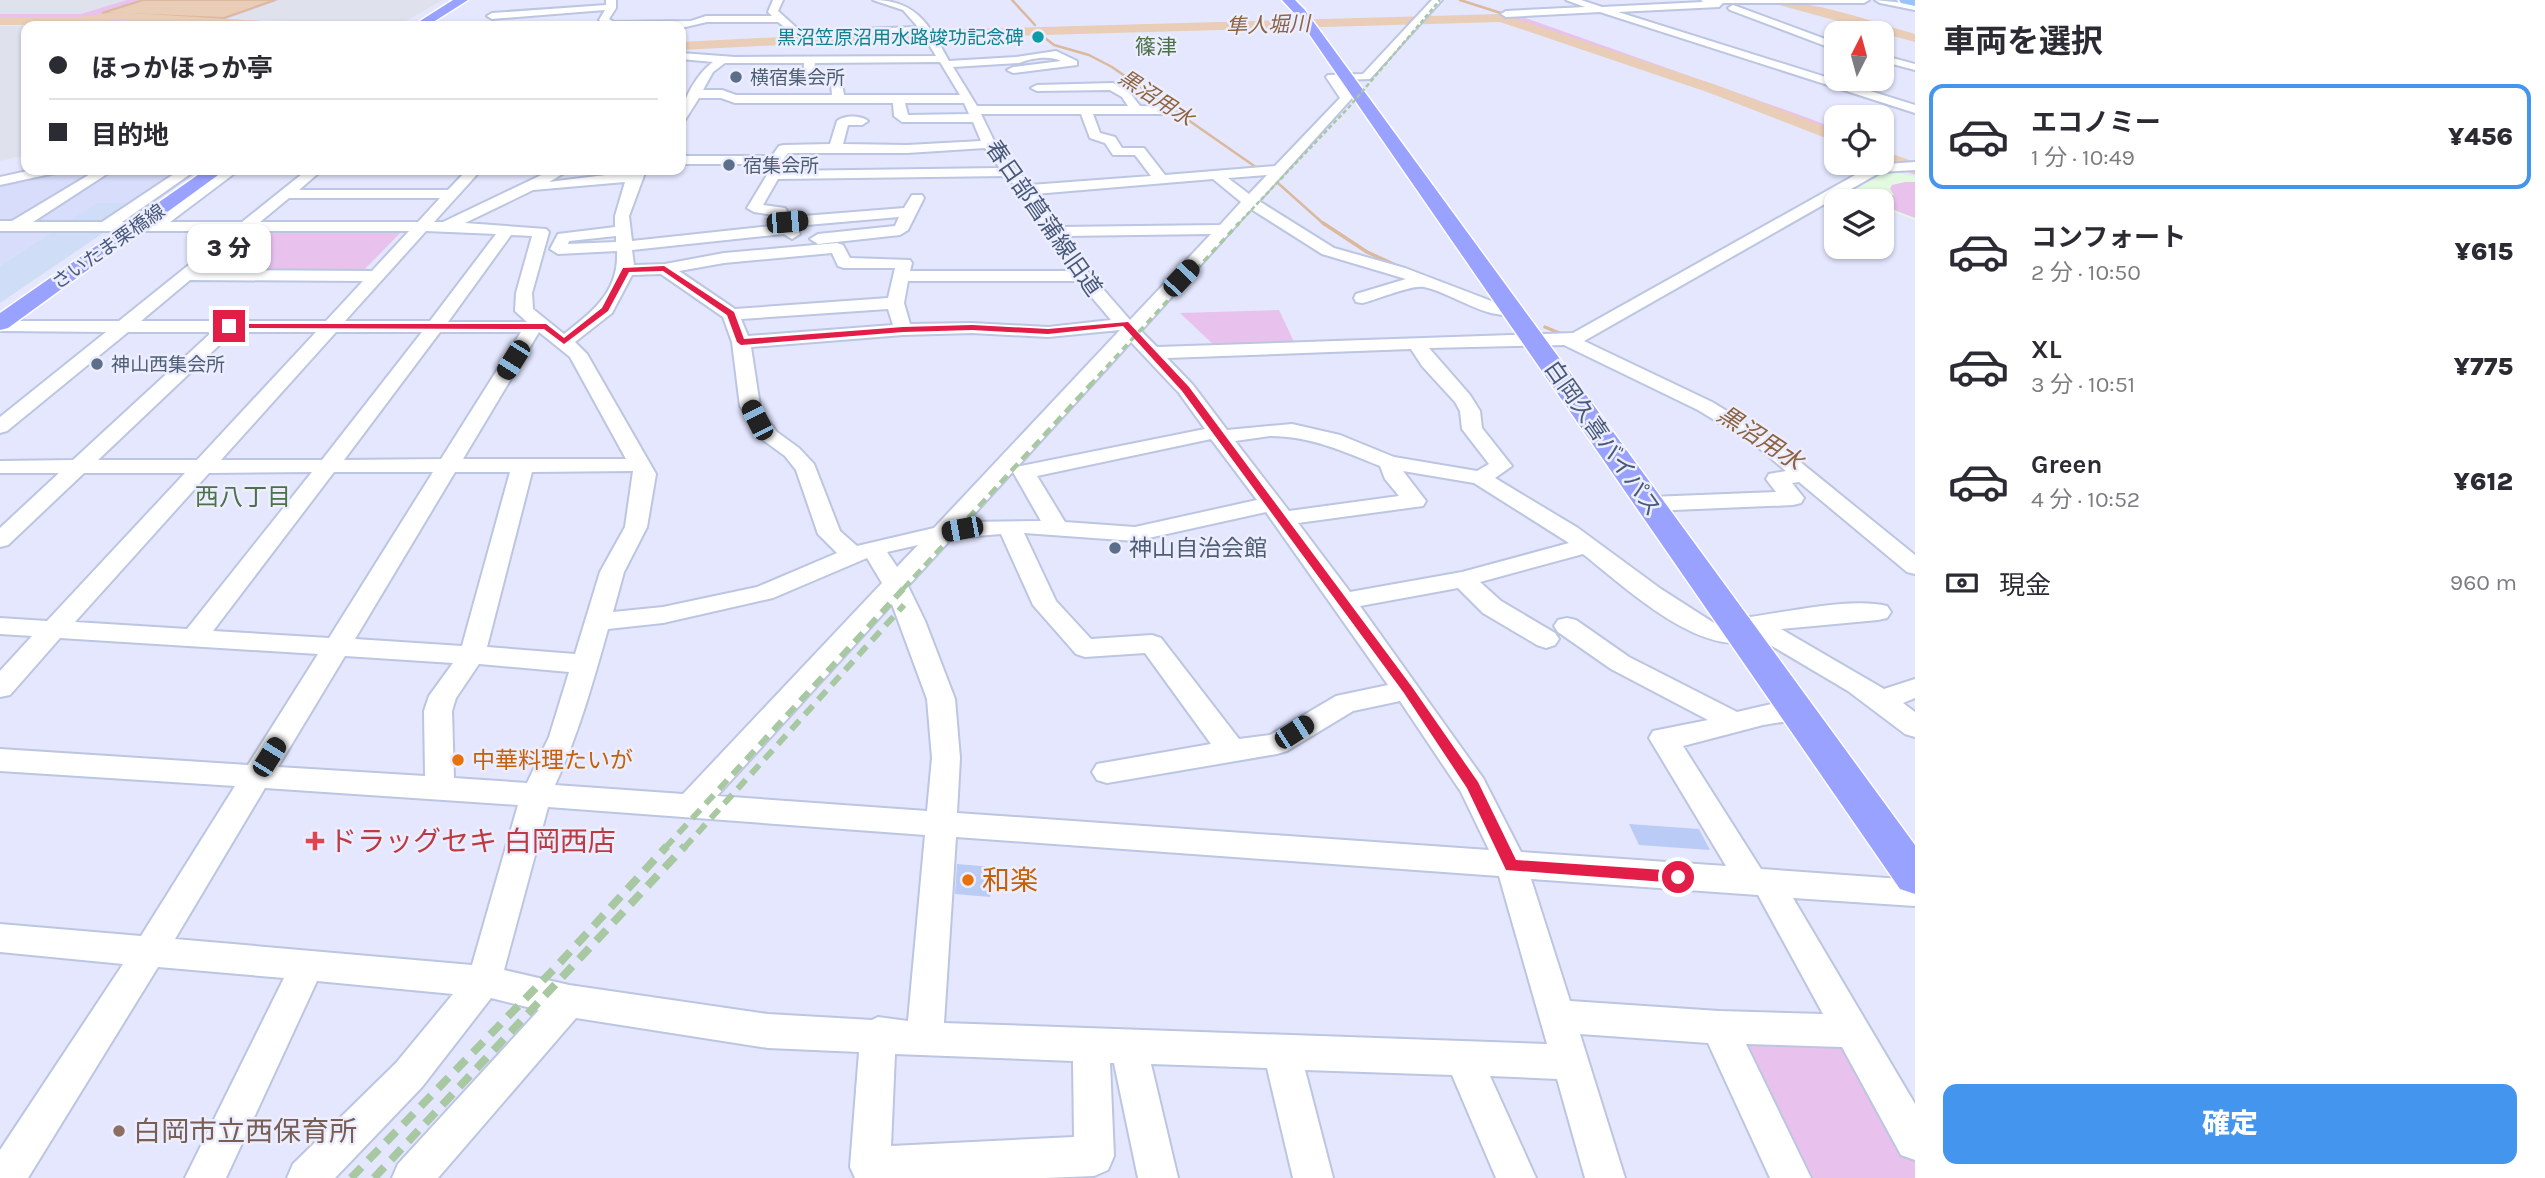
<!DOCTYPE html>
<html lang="ja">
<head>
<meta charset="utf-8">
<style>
  body { margin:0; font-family:Karla,"Noto Sans JP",sans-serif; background:#f2f2f3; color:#2b2b33; height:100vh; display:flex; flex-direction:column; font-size:26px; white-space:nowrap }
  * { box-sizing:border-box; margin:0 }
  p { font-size:23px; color:#7c7c81 }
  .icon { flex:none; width:38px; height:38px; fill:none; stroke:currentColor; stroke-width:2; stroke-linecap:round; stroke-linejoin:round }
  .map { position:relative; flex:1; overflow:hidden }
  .drawer { display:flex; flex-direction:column; background:#fff; width:630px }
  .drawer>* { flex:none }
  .hud { position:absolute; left:21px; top:21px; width:665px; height:154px; border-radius:14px; box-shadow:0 2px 5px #0004; display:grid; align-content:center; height:154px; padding:0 28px; background:#fff }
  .needle { width:46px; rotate:6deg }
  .tools { position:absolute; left:1824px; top:21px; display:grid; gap:14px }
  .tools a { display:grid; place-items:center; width:70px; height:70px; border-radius:14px; background:#fff; box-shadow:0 2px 5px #0004; font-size:35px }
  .end { position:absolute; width:32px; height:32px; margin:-16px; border:9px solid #e11d48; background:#fff; box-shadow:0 0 0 4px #fff }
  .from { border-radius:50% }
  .bubble { position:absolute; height:49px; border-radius:14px; background:#fff; box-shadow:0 2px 5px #0004; font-size:23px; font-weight:800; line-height:49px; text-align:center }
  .car { position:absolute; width:21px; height:42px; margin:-21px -10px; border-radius:9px; box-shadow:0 0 5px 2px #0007; background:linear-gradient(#222 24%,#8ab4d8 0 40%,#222 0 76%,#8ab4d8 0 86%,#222 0) }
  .hud b { display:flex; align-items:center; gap:24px; height:66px; font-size:26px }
  .hud b+b { border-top:2px solid #e1e1e2 }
  .hud i { width:18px; height:18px; background:#2b2b33 }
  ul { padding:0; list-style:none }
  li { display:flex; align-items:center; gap:21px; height:105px; margin:0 14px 10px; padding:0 14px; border:4px solid transparent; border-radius:14px }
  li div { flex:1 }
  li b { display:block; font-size:26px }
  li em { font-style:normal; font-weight:800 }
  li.current { border-color:#4395ee }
  li>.icon { width:63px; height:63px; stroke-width:1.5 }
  h2 { padding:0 28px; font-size:32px; line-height:84px }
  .pay { display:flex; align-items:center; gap:18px; height:77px; padding:0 28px; font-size:26px }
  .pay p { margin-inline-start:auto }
  .primary-button { display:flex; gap:14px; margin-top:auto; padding:14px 28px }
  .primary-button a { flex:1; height:80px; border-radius:14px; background:#4395ee; color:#fff; font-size:28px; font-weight:800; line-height:80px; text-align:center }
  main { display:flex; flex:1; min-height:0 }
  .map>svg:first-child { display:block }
  .residential { fill:#d8ddfb }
  .commercial { fill:#cfdef6 }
  .industrial { fill:#dfe2ed }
  .education { fill:#e3fae1 }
  .green { fill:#e8c2ec }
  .water { fill:#e9cdb7; stroke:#dbb99d; stroke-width:2 }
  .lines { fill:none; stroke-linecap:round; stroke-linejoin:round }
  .stream-far2 { stroke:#dbb99d; stroke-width:2.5 }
  .stream-far1 { stroke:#dbb99d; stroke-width:3.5 }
  .stream { stroke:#dbb99d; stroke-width:4.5 }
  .river { fill:#e9cdb7; fill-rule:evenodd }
  .building { fill:#baccf5 }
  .minor-casing { stroke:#bcc5e1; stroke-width:4 }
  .major-casing { stroke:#fff; stroke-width:3 }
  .highway-casing { stroke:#fff; stroke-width:3 }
  .minor { fill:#fff; fill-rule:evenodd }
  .major { fill:#9aa2ff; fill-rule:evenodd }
  .highway { fill:#98c4fb; fill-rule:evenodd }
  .rail-far4 { stroke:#a8c8a2; stroke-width:2.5; stroke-dasharray:4.5 2.5; stroke-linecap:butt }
  .rail-far3 { stroke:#a8c8a2; stroke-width:3.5; stroke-dasharray:7 5; stroke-linecap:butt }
  .rail-far2 { stroke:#a8c8a2; stroke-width:4.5; stroke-dasharray:10 6; stroke-linecap:butt }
  .rail-far1 { stroke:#a8c8a2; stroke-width:6; stroke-dasharray:12 8; stroke-linecap:butt }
  .rail { stroke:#a8c8a2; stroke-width:8; stroke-dasharray:15 10; stroke-linecap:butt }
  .route { fill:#e11d48 }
  .culture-dot { fill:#0f9aa8; stroke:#eceeff; stroke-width:2.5 }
  .service-dot { fill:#5c6f8a; stroke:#eceeff; stroke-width:2.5 }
  .food-dot { fill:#e8710a; stroke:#eceeff; stroke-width:2.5 }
  .health-dot { fill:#e0444e; stroke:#eceeff; stroke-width:2.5 }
  .education-dot { fill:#8d6e63; stroke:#eceeff; stroke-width:2.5 }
  .labels { text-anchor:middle; stroke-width:5; stroke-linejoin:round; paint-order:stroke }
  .far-culture-label { font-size:19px; fill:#0d838f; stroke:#eceeff; text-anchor:end }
  .far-service-label { font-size:19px; fill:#4e5e75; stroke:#eceeff; text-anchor:start }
  .far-street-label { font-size:19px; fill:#485978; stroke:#eceeff }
  .far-water-label { font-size:21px; font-style:italic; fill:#8d6340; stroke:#eceeff }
  .far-quarter-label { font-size:21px; fill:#4c724a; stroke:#eceeff }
  .street-label { font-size:23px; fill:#485978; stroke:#eceeff }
  .service-label { font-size:23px; fill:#4e5e75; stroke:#eceeff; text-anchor:start }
  .food-label { font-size:23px; fill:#c56008; stroke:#eceeff; text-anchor:start }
  .water-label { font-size:24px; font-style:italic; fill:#8d6340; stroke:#eceeff }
  .neighbourhood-label { font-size:24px; fill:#4c724a; stroke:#eceeff }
  .near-health-label { font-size:28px; fill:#be3a42; stroke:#eceeff; text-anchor:start }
  .near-food-label { font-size:28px; fill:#c56008; stroke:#eceeff; text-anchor:start }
  .near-education-label { font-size:28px; fill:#785e54; stroke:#eceeff; text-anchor:start }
</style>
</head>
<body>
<main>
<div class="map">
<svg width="1915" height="1178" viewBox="0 0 1915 1178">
  <rect width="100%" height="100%" fill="#e4e7fe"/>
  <path class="residential" d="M40 170H184L135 203H96L0 266V179Z"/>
  <path class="commercial" d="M96 203H135L109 229 0 303V266Z"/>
  <g class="industrial">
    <path d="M0 0H443L397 26 156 15 0 14Z"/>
    <path d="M0 26H117H26V155L0 161Z"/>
  </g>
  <path class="education" d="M1892 171 1915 177V220L1881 207V201H1865L1847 194 1880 175Z"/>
  <g class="green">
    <path d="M127 0H279L226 19 356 26H307L123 15 55 20H0V14H81Z"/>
    <path d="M1517 15 1811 119 1836 129V141L1702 88 1506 21 1433 22 1436 17Z"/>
    <path d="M110 18 229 26 0 23Z"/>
    <path d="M1905 182H1915V218L1881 205V201L1862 198 1894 195 1890 189 1892 185Z"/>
    <path d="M406 227 361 273 200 272 248 229Z"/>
    <path d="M1279 310 1295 344 1215 346 1180 313Z"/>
    <path d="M1734 1041 1852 1047 1915 1158V1178H1802Z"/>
  </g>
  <path class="water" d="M143 0H275L224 18 102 13Z"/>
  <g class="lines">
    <g class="stream-far2">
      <path d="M1012 0 1035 25"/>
      <path d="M1460 0 1507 15"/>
      <path d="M1045 38 1054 45 1089 55 1112 67 1260 170"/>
      <path d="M1279 184 1325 225"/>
    </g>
    <g class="stream-far1">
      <path d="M1323 223 1367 252 1402 268"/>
      <path d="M1545 327 1564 335"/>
    </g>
    <path class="stream" d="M1786 451 1833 489"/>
    <g class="river">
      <path d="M1761 0C1814 0 1864 19 1915 34V42Z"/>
      <path d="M114 12 275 22 282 26H214L114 20 80 25H0V17H80Z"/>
      <path d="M1501 14 1719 86 1836 131V142L1707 92 1500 22 897 39 681 50V42L897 31Z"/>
      <path d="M1881 150 1915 162V175L1881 162Z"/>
    </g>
  </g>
  <g class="building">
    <path d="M1629 824 1699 829 1710 850 1639 845Z"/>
    <path d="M957 864 993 867 990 897 955 894Z"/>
  </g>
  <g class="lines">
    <defs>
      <g id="minor">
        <path d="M606 0H616V8L609 19 614 22 691 21 706 16H772L768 12 773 0H783L778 11 800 31 918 27 903 10 873 0C918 0 930 27 949 61L1016 57 1056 51 1077 61V65L1013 73 1007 70 1013 67 1061 61C1049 55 1031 58 1019 63L953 67 977 106H1128L1122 97 1110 90 1037 91 1031 88 1037 85 1113 83 1130 93 1140 106 1175 107 1177 110 1171 114H1093L1100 133 1115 137 1122 148H1144L1165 175 1275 166 1340 98 1326 77 1328 75 1363 74 1432 0H1442L1370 79 1340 80 1352 98 1259 201 1334 248 1405 268 1494 302 1517 306 1520 310 1517 314C1487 321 1453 293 1424 287 1412 284 1376 300 1362 303L1356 302 1354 298 1356 294 1406 279 1322 254 1251 209 1141 331 1157 347 1573 333 1873 165 1915 162V170L1881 172 1584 341 1712 402 1768 436 1915 555V574L1907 572 1799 482 1792 483 1804 498 1801 503 1793 505 1650 511 1642 509 1639 504 1642 499 1650 497 1776 492 1766 479 1769 474 1786 471 1754 444 1698 410 1564 345 1429 348 1470 395 1480 411 1482 428 1512 466 1495 478 1578 528 1661 589 1714 623 1738 626 1741 619 1750 617C1787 612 1853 597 1887 606L1891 612 1887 618 1878 620 1781 629 1884 689 1915 679V698L1903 703 1915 712V737L1905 734 1848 691 1755 636 1752 641C1697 656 1624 586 1583 554L1480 582 1501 601 1555 633 1559 639 1555 645 1546 648 1537 645 1483 613 1458 588 1360 606 1483 778 1521 852 1726 866 1649 738 1653 731 1708 720 1611 669 1558 632 1554 626 1558 620 1567 618 1576 620 1629 657 1737 712 1780 702 1797 701 1807 704 1811 711 1807 718 1763 725 1683 746 1761 869 1915 880V906L1793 898 1915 1104V1160L1901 1155 1842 1047 1746 1044 1811 1178H1770L1708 1043 1580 1034 1625 1178H1585L1557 1079 1490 1076 1536 1178H1496L1452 1075 1305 1070 1333 1178H1293L1267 1068 1151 1064 1178 1178H1138L1114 1063H1110L1114 1156 1108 1170 1094 1176 1045 1178H855L850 1167 859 1052 768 1048 576 1018 438 1178H392L398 1164 539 1010 491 998 422 1087 335 1178H287L293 1164 396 1063 453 994 317 981 226 1178H185L284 978 158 967 28 1178H0V1150L123 964 0 952V924L141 936 235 786 0 771V749L248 765 318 654 60 638 10 695 0 697V671L32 636 0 634V618L47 621 185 473H84L8 545 0 547V528L59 473H0V461L73 460 212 332H128L7 431 0 433V417L106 332 0 331V321H119L231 231H0V221H12L97 170H113L33 222H102L180 170H196L122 222H150L223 170H239L170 222H242L307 170H322L299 190H448L467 170H481L434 222H443L552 170H569L549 182 646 170 629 216 632 241 780 225 775 215 754 212 747 208 767 175 769 164H681V156H772L779 146 784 145 830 144 837 121C844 115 861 115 868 121L862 125H848L843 144 907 145 981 141 973 122H902L894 116 893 103H735L721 98H699L685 120 681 121C681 100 697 74 713 62L681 59V53L735 57 936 56 922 33 797 37 778 22H707L681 28 607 26 599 20 605 10 492 19 487 16 492 13 606 5ZM940 62 960 95H844L841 78 813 77 815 63ZM725 63H804L803 83 831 84 832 95H736L722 90H703L713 72ZM905 103H964L969 114 908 115ZM981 114H1081L1090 138 1105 143 1113 155H1135L1151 176 1030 185 999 151ZM985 148 1000 168 781 171 783 160 788 153H907ZM1267 175 1249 194 1228 178ZM1007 176 1020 192 1072 271H910L912 263 910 260 850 258 843 245 837 243 724 253 665 264 634 265 632 250 784 234 792 239 800 234 795 226 899 217 895 226 818 234 810 239 818 244 900 235 908 230 924 198 922 195H912L904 208 791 217 785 208 763 205 778 179ZM1213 179 1241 202 1220 225 1058 227 1035 194ZM625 182 615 216V227L558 234 550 249 558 254 617 251C619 292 593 311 564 334L533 309 532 293 549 232 546 229 465 223 533 190ZM289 198H440L418 222H260ZM249 231H409L372 271 202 270ZM426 231 496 234 430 321H345ZM1211 234 1130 320 1089 273 1064 236ZM511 235 532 236 516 293 515 311 527 322H448ZM616 236V242L568 244 569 241ZM832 253 838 266 844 268H895L888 298 735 309 679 271 724 263ZM661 274 723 317 732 342 740 406 763 440 785 456 796 470 818 534 837 553 757 587 663 607 613 612 624 572 647 527 656 474 587 354 575 342 612 313 632 275ZM190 280 363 281 326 321H141ZM908 281H1078L1111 320 1048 327 972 323 910 324 904 303ZM888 309 893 325 748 336 741 319ZM1120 330 934 528 857 546 840 531 814 464 799 448 777 432 766 418 760 406 751 347 903 335 972 333 1048 337ZM233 332H316L197 460H98ZM336 332H422L322 460H221ZM440 332H521L441 459 344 460ZM539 332 570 357 626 459H463ZM1131 342 1179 393 1205 429 1016 467 1013 472 1041 521 967 522ZM1411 349 1422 366 1455 402 1460 411 1462 429 1489 464 1477 471 1394 457 1340 435 1292 424 1227 430 1193 385 1167 358ZM1270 436C1310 436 1343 451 1380 466L1385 479 1399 496 1289 511 1235 441ZM1211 439 1257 500 1135 527 1065 522 1037 476ZM633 471 625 527 600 572 575 654 487 647 532 472ZM1403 471 1474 483 1569 543 1462 572 1350 592 1298 523 1423 506 1426 501ZM312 472 187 629 75 622 209 473ZM334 472H433L329 638 213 631ZM455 472H510L462 646 355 639ZM1266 512 1388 685 1336 696 1270 735 1239 739 1161 638 1152 635 1091 639 1056 601 1024 533 1135 541ZM1001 534 1033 605 1076 654 1085 657 1145 653 1211 744 1097 764 1092 772 1097 780 1107 783 1277 754 1287 751 1353 711 1400 701 1461 792 1489 850 957 813 960 758 955 699 925 621 908 586 952 538ZM918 545 897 567 887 552ZM867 558 882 583 683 794 555 785C579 733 593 682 608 629L663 623 773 598ZM892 604 927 699 932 758 927 811 717 796ZM345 656 453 663 429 696 424 711 425 776 278 767ZM479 664 569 672 549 737 527 783 454 778 452 711 456 698ZM265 788 518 805 472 965 175 939ZM548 807 925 835 908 1021 878 1017 872 1020 768 1014 569 985 504 970ZM956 837 1499 876 1547 1044 944 1023ZM1531 879 1758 895 1823 1014 1719 1011 1570 1001ZM895 1054 1073 1061 1074 1137 891 1146Z"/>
        <path d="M1566 0H1581L1602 7 1703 2 1701 0H1869L1864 3H1723L1719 7 1618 12 1915 105V113L1600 12 1506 17 1501 14 1506 11 1585 7Z"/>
        <path d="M1875 0 1915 4V10L1880 3Z"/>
        <path d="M1733 5 1836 43V50L1730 10 1728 8Z"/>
        <path d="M1881 55 1915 64V70L1881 61Z"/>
        <path d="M32 170H57L55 173 0 185V177Z"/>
      </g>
      <g id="major">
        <path d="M453 0H468L427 26H412Z"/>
        <path d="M1282 0H1295L1304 9 1915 845V894L1900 889 1296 15Z"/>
        <path d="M205 170H225L8 328 0 330V313Z"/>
      </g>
      <path id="highway" d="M1899 0H1915V6L1901 3Z"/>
    </defs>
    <use href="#minor" class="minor-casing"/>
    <use href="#major" class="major-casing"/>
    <use href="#highway" class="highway-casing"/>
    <use href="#minor" class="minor"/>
    <use href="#major" class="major"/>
    <use href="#highway" class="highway"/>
    <path class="rail-far4" d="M1237 225 1349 107 1440 0"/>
    <path class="rail-far3" d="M1090 385 1239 223"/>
    <path class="rail-far2" d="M903 589 1092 383"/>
    <g class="rail-far1">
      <path d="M665 848 905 587"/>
      <path d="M684 848 904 605"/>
    </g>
    <g class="rail">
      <path d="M351 1178 555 968 667 846"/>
      <path d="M374 1178 685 846"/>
    </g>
  </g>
  <path class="route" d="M664 266 734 312 744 339 903 327 972 325 1048 329 1128 322 1189 387 1412 687 1478 782 1516 860 1678 871 1683 873 1685 877 1683 882 1678 883 1506 870 1467 788 1404 693 1182 391 1123 326 1048 334 972 330 903 332 741 345 737 342 727 315 663 271 629 272 608 311 564 344 544 329 229 328 225 326 229 324H546L564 338 602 308 623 268Z"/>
  <circle class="culture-dot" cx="1038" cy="37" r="7"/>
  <g class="service-dot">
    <circle cx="736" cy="77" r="7"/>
    <circle cx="729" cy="165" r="7"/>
    <circle cx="97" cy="364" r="7"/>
    <circle cx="1115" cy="548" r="7"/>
  </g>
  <g class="food-dot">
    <circle cx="458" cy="760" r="7"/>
    <circle cx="968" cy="880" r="7"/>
  </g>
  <path class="health-dot" d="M311.5 830.5h7v7h7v7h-7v7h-7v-7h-7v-7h7z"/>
  <circle class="education-dot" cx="119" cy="1131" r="7"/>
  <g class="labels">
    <g class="far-culture-label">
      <text x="1024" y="44">黒沼笠原沼用水路竣功記念碑</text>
    </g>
    <g class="far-service-label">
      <text x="750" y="84">横宿集会所</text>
      <text x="743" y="172">宿集会所</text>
      <text x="111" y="371">神山西集会所</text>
    </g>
    <g class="far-street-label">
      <text transform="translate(108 246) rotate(-35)" y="7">さいたま栗橋線</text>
    </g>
    <g class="far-water-label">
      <text transform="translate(1268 25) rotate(-2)" y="7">隼人堀川</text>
      <text transform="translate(1156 98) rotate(33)" y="7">黒沼用水</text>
    </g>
    <g class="far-quarter-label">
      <text x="1156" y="54">篠津</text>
    </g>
    <g class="street-label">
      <text transform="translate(1044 218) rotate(55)" y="8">春日部菖蒲線旧道</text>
      <text transform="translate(1603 438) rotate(55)" y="8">白岡久喜バイパス</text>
    </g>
    <g class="service-label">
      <text x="1129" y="556">神山自治会館</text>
    </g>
    <g class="food-label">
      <text x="472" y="768">中華料理たいが</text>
    </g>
    <g class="water-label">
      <text transform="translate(1760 438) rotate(33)" y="8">黒沼用水</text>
    </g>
    <g class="neighbourhood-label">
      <text x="243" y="505">西八丁目</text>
    </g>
    <g class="near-health-label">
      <text x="329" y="851">ドラッグセキ 白岡西店</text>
    </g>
    <g class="near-food-label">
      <text x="982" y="890">和楽</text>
    </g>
    <g class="near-education-label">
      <text x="133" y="1141">白岡市立西保育所</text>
    </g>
  </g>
</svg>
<div class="tools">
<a><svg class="needle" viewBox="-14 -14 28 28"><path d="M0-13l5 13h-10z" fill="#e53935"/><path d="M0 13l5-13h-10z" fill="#7c7c81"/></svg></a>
<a><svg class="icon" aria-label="locate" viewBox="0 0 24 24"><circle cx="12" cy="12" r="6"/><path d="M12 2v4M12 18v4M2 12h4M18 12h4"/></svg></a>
<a><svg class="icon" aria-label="layers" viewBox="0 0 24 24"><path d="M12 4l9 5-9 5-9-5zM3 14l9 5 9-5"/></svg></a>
</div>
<i class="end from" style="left:1678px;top:877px"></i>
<i class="end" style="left:229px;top:326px"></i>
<div class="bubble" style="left:187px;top:224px;width:84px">3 分</div>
<i class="car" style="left:787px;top:222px;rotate:85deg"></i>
<i class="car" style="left:1181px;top:278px;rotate:43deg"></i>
<i class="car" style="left:513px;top:360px;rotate:212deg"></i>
<i class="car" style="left:757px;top:420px;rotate:333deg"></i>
<i class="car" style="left:962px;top:529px;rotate:259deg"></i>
<i class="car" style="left:1294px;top:732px;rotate:57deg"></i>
<i class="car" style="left:269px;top:757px;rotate:32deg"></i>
<div class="hud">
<b><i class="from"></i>ほっかほっか亭</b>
<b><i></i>目的地</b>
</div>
</div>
<section class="drawer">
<h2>車両を選択</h2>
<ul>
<li class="current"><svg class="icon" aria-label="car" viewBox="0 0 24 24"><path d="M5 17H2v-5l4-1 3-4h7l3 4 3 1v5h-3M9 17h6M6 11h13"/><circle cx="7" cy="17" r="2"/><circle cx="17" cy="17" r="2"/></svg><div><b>エコノミー</b><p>1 分 · 10:49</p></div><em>¥456</em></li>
<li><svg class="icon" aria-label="car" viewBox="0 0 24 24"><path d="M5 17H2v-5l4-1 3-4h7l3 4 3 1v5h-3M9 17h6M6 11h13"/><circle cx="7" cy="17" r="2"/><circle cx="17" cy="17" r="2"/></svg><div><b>コンフォート</b><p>2 分 · 10:50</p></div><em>¥615</em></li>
<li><svg class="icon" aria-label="car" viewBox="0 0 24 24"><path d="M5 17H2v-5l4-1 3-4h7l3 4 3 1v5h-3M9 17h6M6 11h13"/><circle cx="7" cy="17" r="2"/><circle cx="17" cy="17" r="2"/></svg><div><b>XL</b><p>3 分 · 10:51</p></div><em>¥775</em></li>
<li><svg class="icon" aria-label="car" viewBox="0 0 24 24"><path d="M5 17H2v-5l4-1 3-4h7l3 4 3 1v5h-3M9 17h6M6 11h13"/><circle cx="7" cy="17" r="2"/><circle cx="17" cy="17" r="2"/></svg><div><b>Green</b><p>4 分 · 10:52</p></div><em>¥612</em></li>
</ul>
<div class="pay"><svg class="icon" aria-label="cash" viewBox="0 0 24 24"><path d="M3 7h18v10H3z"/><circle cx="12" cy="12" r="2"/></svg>現金<p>960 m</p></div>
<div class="primary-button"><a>確定</a></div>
</section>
</main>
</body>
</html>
